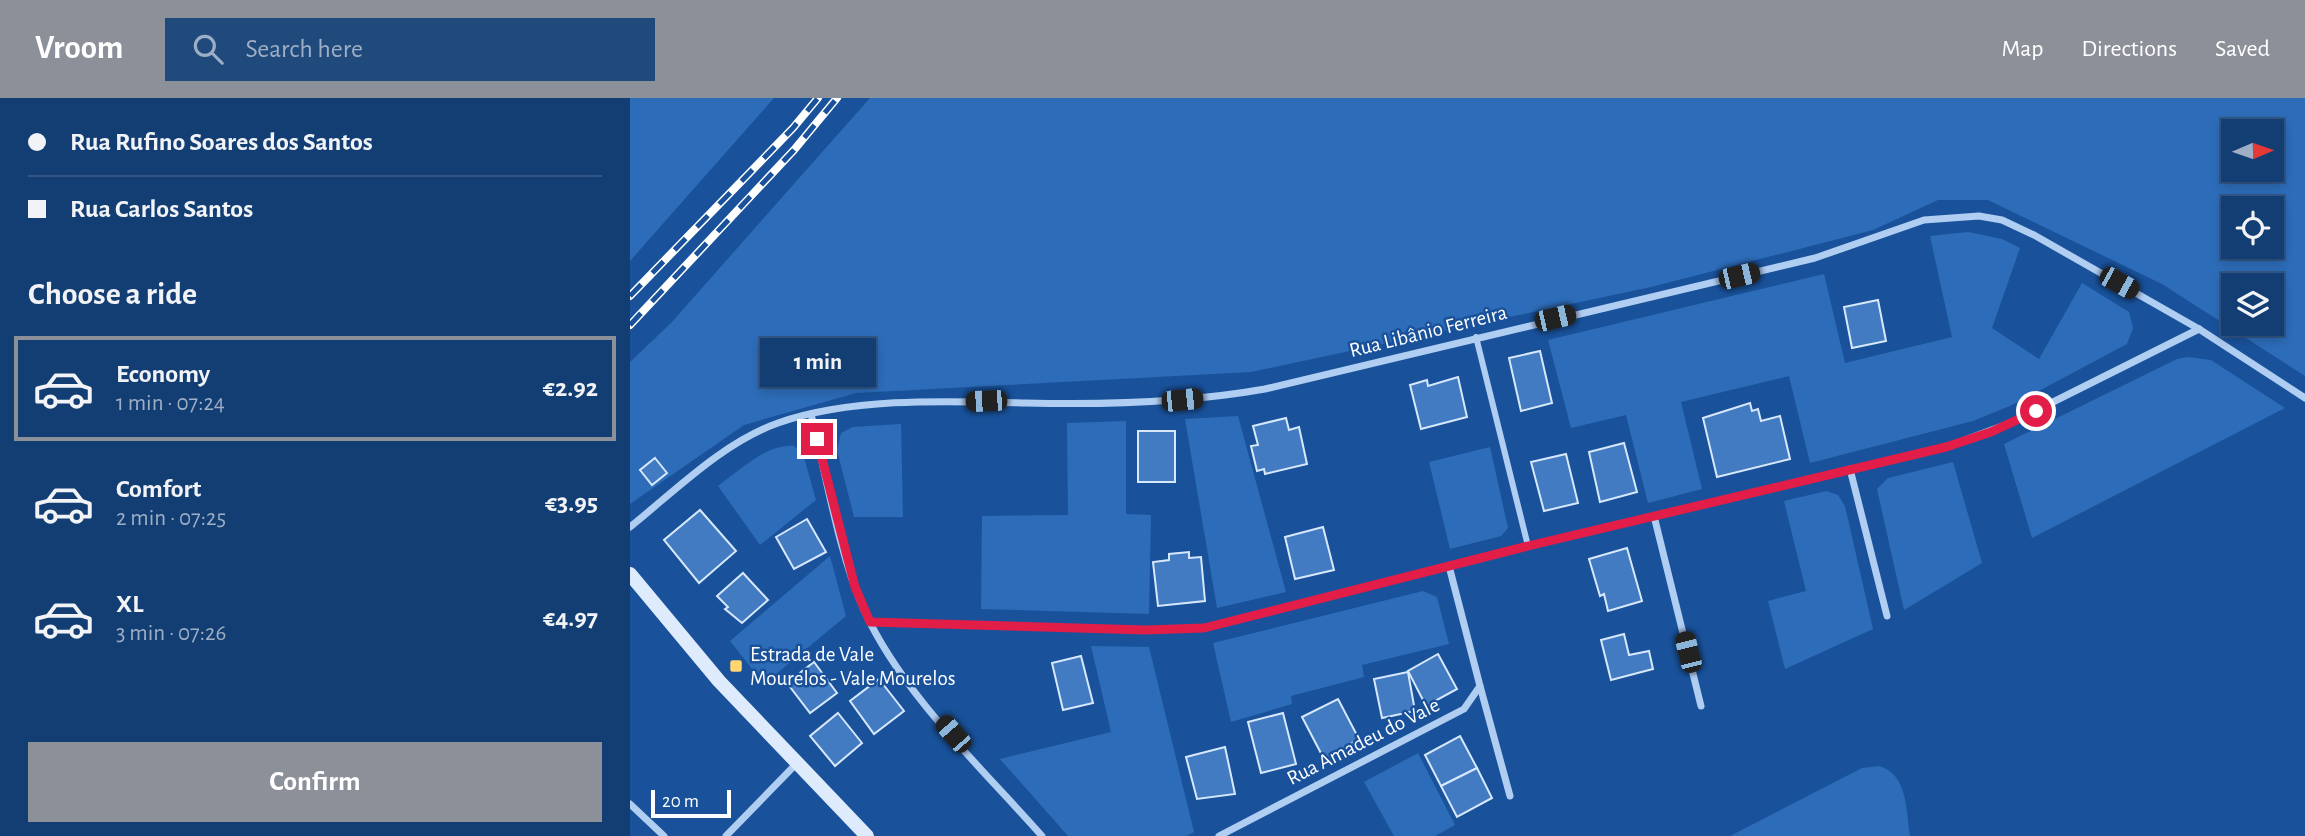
<!DOCTYPE html>
<html lang="en">
<head>
<meta charset="utf-8">
<style>
  body { margin:0; font-family:"Alegreya Sans",sans-serif; background:#20497c; color:#f1f3f6; height:100vh; display:flex; flex-direction:column; font-size:26px; white-space:nowrap }
  * { box-sizing:border-box; margin:0 }
  p { font-size:23px; color:#9daec5 }
  .icon { flex:none; width:38px; height:38px; fill:none; stroke:currentColor; stroke-width:2; stroke-linecap:round; stroke-linejoin:round }
  .map { position:relative; flex:1; overflow:hidden }
  .details { display:flex; flex-direction:column; background:#133e74; width:630px }
  .details>* { flex:none }
  .top-card { display:grid; align-content:center; height:154px; padding:0 28px; background:#133e74 }
  .needle { width:46px; rotate:88deg }
  .controls { position:absolute; left:1591px; top:21px; display:grid; gap:14px }
  .controls a { display:grid; place-items:center; width:63px; height:63px; border-radius:0px; background:#133e74; box-shadow:0 4px 10px #0003,0 0 0 2px #325786; font-size:35px }
  .scale { position:absolute; left:21px; bottom:18px; width:80px; box-sizing:border-box; padding-left:7px; border:4px solid #fff; border-top:0; font-size:19px; line-height:24px; white-space:nowrap; color:#fff; -webkit-text-stroke:5px #19529b; paint-order:stroke }
  .end { position:absolute; width:32px; height:32px; margin:-16px; border:9px solid #e11d48; background:#fff; box-shadow:0 0 0 4px #fff }
  .from { border-radius:50% }
  .bubble { position:absolute; height:49px; border-radius:0px; background:#133e74; box-shadow:0 4px 10px #0003,0 0 0 2px #325786; font-size:23px; font-weight:600; line-height:49px; text-align:center }
  .car { position:absolute; width:21px; height:42px; margin:-21px -10px; border-radius:9px; box-shadow:0 0 5px 2px #0007; background:linear-gradient(#222 24%,#8ab4d8 0 40%,#222 0 76%,#8ab4d8 0 86%,#222 0) }
  .top-card b { display:flex; align-items:center; gap:24px; height:66px; font-size:26px }
  .top-card b+b { border-top:2px solid #325786 }
  .top-card i { width:18px; height:18px; background:#f1f3f6 }
  ul { padding:0; list-style:none }
  li { display:flex; align-items:center; gap:21px; height:105px; margin:0 14px 10px; padding:0 14px; border:4px solid transparent; border-radius:0px }
  li div { flex:1 }
  li b { display:block; font-size:26px }
  li em { font-style:normal; font-weight:600 }
  li.active { border-color:#8c9099 }
  li>.icon { width:63px; height:63px; stroke-width:1.5 }
  h2 { padding:0 28px; font-size:32px; line-height:84px }
  .button { display:flex; gap:14px; margin-top:auto; padding:14px 28px }
  .button a { flex:1; height:80px; border-radius:0px; background:#8c9099; color:#fff; font-size:28px; font-weight:600; line-height:80px; text-align:center }
  header { display:flex; align-items:center; gap:42px; box-sizing:border-box; height:98px; padding:0 35px; background:#8c9099; color:#fff }
  header strong { font-size:33px }
  nav { display:flex; gap:38px; margin-inline-start:auto; font-size:24px }
  .search { width:490px; height:63px; background:#20497c; display:flex; align-items:center; gap:18px; box-sizing:border-box; padding:0 24px; border-radius:0px; color:#9daec5; font-size:26px }
  main { display:flex; flex:1; min-height:0 }
  .map>svg:first-child { display:block }
  .green { fill:#2d6cb8; fill-rule:evenodd }
  .building { fill:#427bc1; stroke:#d7e8fc; stroke-width:2 }
  .lines { fill:none; stroke-linecap:round; stroke-linejoin:round }
  .pedestrian { stroke:#b0cdf2; stroke-width:6 }
  .minor { stroke:#b0cdf2; stroke-width:7 }
  .secondary { stroke:#deebfc; stroke-width:14 }
  .rail-casing { stroke:#fff; stroke-width:8 }
  .rail { stroke:#19529b; stroke-width:5; stroke-dasharray:16; stroke-linecap:butt }
  .route { stroke:#e11d48; stroke-width:9 }
  .poi-dot { fill:#ffd670; stroke:#19529b; stroke-width:2.5 }
  .labels { text-anchor:middle; stroke-width:5; stroke-linejoin:round; paint-order:stroke }
  .street-label { font-size:21px; fill:#fff; stroke:#19529b }
  .poi-label { font-size:21px; fill:#fff; stroke:#19529b; text-anchor:start }
</style>
</head>
<body>
<header>
<strong>Vroom</strong>
<div class="search"><svg class="icon" aria-label="search" viewBox="0 0 24 24"><circle cx="10" cy="10" r="6"/><path d="M15 15l6 6"/></svg>Search here</div>
<nav><a>Map</a><a>Directions</a><a>Saved</a></nav>
</header>
<main>
<section class="details">
<div class="top-card">
<b><i class="from"></i>Rua Rufino Soares dos Santos</b>
<b><i></i>Rua Carlos Santos</b>
</div>
<h2>Choose a ride</h2>
<ul>
<li class="active"><svg class="icon" aria-label="car" viewBox="0 0 24 24"><path d="M5 17H2v-5l4-1 3-4h7l3 4 3 1v5h-3M9 17h6M6 11h13"/><circle cx="7" cy="17" r="2"/><circle cx="17" cy="17" r="2"/></svg><div><b>Economy</b><p>1 min · 07:24</p></div><em>€2.92</em></li>
<li><svg class="icon" aria-label="car" viewBox="0 0 24 24"><path d="M5 17H2v-5l4-1 3-4h7l3 4 3 1v5h-3M9 17h6M6 11h13"/><circle cx="7" cy="17" r="2"/><circle cx="17" cy="17" r="2"/></svg><div><b>Comfort</b><p>2 min · 07:25</p></div><em>€3.95</em></li>
<li><svg class="icon" aria-label="car" viewBox="0 0 24 24"><path d="M5 17H2v-5l4-1 3-4h7l3 4 3 1v5h-3M9 17h6M6 11h13"/><circle cx="7" cy="17" r="2"/><circle cx="17" cy="17" r="2"/></svg><div><b>XL</b><p>3 min · 07:26</p></div><em>€4.97</em></li>
</ul>
<div class="button"><a>Confirm</a></div>
</section>
<div class="map">
<svg width="1675" height="738" viewBox="0 0 1675 738">
  <rect width="100%" height="100%" fill="#19529b"/>
  <g class="green">
    <path d="M0 0H144L0 163Z"/>
    <path d="M240 0H1675V278L1532 186 1358 102H1308L1243 132 1021 189 621 274 226 295 114 327 0 406V264L41 225ZM1603 33H1642V72H1603ZM1603 110H1642V149H1603ZM1603 187H1642V226H1603Z"/>
    <path d="M1338 134 1372 141 1390 150 1362 230 1409 261 1452 185 1499 214 1503 230 1497 246 1382 307 1343 323 1180 365 1159 278 1051 304 1072 391 1018 405 996 317 941 330 918 242 1194 176 1215 265 1322 239 1300 138Z"/>
    <path d="M1558 259 1581 262 1655 310 1402 440 1374 346 1547 261Z"/>
    <path d="M608 318 656 494 587 510 555 321Z"/>
    <path d="M496 323V416L521 417 519 516 351 511 352 418 438 417 437 325Z"/>
    <path d="M271 326 273 419H224L207 352 211 335 223 329Z"/>
    <path d="M164 348 173 356 186 402 130 447 88 388C108 374 137 345 164 348Z"/>
    <path d="M860 349 878 430 871 438 820 451 799 364Z"/>
    <path d="M1323 364 1352 465 1274 512 1247 391 1258 380Z"/>
    <path d="M1196 393 1208 397 1215 408 1243 531 1155 571 1138 503 1176 493 1154 403Z"/>
    <path d="M200 458 216 518 134 586 100 543Z"/>
    <path d="M793 493 807 499 819 546 732 567 734 579 661 598 662 606 601 624 583 545Z"/>
    <path d="M461 548 519 549 564 734 556 738H438L370 661 481 634Z"/>
    <path d="M788 655 825 727 805 738H764L734 684Z"/>
    <path d="M1249 668C1278 676 1276 713 1280 738H1100L1232 670Z"/>
  </g>
  <g class="building">
    <path d="M1248 202 1256 243 1222 250 1214 209Z"/>
    <path d="M910 253 922 305 891 313 879 260Z"/>
    <path d="M828 279 837 319 791 331 780 287 797 282 798 288Z"/>
    <path d="M1120 305 1122 313 1128 311 1131 323 1150 318 1160 361 1087 379 1073 320Z"/>
    <path d="M656 320 659 332 669 329 677 366 635 376 634 371 627 373 621 348 628 347 623 328Z"/>
    <rect x="508" y="333" width="37" height="51"/>
    <path d="M994 345 1007 394 970 404 959 354Z"/>
    <path d="M936 356 948 405 914 413 901 364Z"/>
    <path d="M25 360 37 375 22 387 10 372Z"/>
    <path d="M70 412 106 453 69 485 34 442Z"/>
    <path d="M177 421 196 454 164 471 146 439Z"/>
    <path d="M693 429 704 472 665 481 655 439Z"/>
    <path d="M997 450 1012 503 978 513 974 496 970 498 959 461Z"/>
    <path d="M559 454V460L571 459 575 503 528 508 523 464 539 462V456Z"/>
    <path d="M113 475 138 502 112 525 95 511 98 509 87 498Z"/>
    <path d="M994 536 999 557 1019 553 1023 571 981 582 971 542Z"/>
    <path d="M808 556 827 591 796 608 778 573Z"/>
    <path d="M451 558 463 605 433 612 422 565Z"/>
    <path d="M184 564 207 595 180 615 157 585Z"/>
    <path d="M778 574 785 613 752 620 744 581Z"/>
    <path d="M249 581 274 613 244 636 220 603Z"/>
    <path d="M708 601 729 641 694 661 672 619Z"/>
    <path d="M208 615 232 645 205 668 180 638Z"/>
    <path d="M653 615 666 666 631 675 618 624Z"/>
    <path d="M830 638 847 670 811 688 795 657Z"/>
    <path d="M595 649 605 696 567 701 556 659Z"/>
    <path d="M847 670 862 700 827 719 811 688Z"/>
  </g>
  <g class="lines">
    <path class="pedestrian" d="M846 239 898 448"/>
    <g class="minor">
      <path d="M181 316C196 376 209 457 234 512 272 596 351 669 412 738"/>
      <path d="M1220 371 1257 518"/>
      <path d="M1024 418 1071 608"/>
      <path d="M0 429C45 393 92 345 148 325 222 299 318 303 396 305 476 307 556 305 635 291L1185 160 1294 122 1349 118 1372 122 1404 137 1569 231 1675 300"/>
      <path d="M240 524 516 532 574 530 898 448 1316 349 1383 324 1569 231"/>
      <path d="M850 588 880 698"/>
      <path d="M0 706 34 738"/>
      <path d="M96 738 166 666"/>
      <path d="M589 738 834 611 850 588 819 468"/>
    </g>
    <path class="secondary" d="M0 476 89 583 237 738"/>
    <defs>
      <g id="rail">
        <path d="M0 198 163 30 188 0"/>
        <path d="M0 227 164 52 207 0"/>
      </g>
    </defs>
    <use href="#rail" class="rail-casing"/>
    <use href="#rail" class="rail"/>
  </g>
  <g class="lines">
    <path class="route" d="M187 341 225 489 240 524 516 532 574 530 898 448 1316 349 1361 334 1406 313"/>
  </g>
  <rect class="poi-dot" x="99" y="561" width="14" height="14" rx="3.5"/>
  <g class="labels">
    <g class="street-label">
      <text transform="translate(798 233) rotate(-14)" y="7">Rua Libânio Ferreira</text>
      <text transform="translate(733 643) rotate(-27)" y="7">Rua Amadeu do Vale</text>
    </g>
    <g class="poi-label">
      <text x="120" y="563">Estrada de Vale<tspan x="120" dy="24">Mourelos - Vale Mourelos</tspan></text>
    </g>
  </g>
</svg>
<div class="controls">
<a><svg class="needle" viewBox="-14 -14 28 28"><path d="M0-13l5 13h-10z" fill="#e53935"/><path d="M0 13l5-13h-10z" fill="#9daec5"/></svg></a>
<a><svg class="icon" aria-label="locate" viewBox="0 0 24 24"><circle cx="12" cy="12" r="6"/><path d="M12 2v4M12 18v4M2 12h4M18 12h4"/></svg></a>
<a><svg class="icon" aria-label="layers" viewBox="0 0 24 24"><path d="M12 4l9 5-9 5-9-5zM3 14l9 5 9-5"/></svg></a>
</div>
<div class="scale">20 m</div>
<i class="end from" style="left:1406px;top:313px"></i>
<i class="end" style="left:187px;top:341px"></i>
<div class="bubble" style="left:130px;top:240px;width:116px">1 min</div>
<i class="car" style="left:1109px;top:178px;rotate:77deg"></i>
<i class="car" style="left:1489px;top:185px;rotate:119deg"></i>
<i class="car" style="left:925px;top:220px;rotate:77deg"></i>
<i class="car" style="left:552px;top:302px;rotate:84deg"></i>
<i class="car" style="left:356px;top:303px;rotate:268deg"></i>
<i class="car" style="left:1058px;top:554px;rotate:346deg"></i>
<i class="car" style="left:323px;top:636px;rotate:319deg"></i>
</div>
</main>
</body>
</html>
